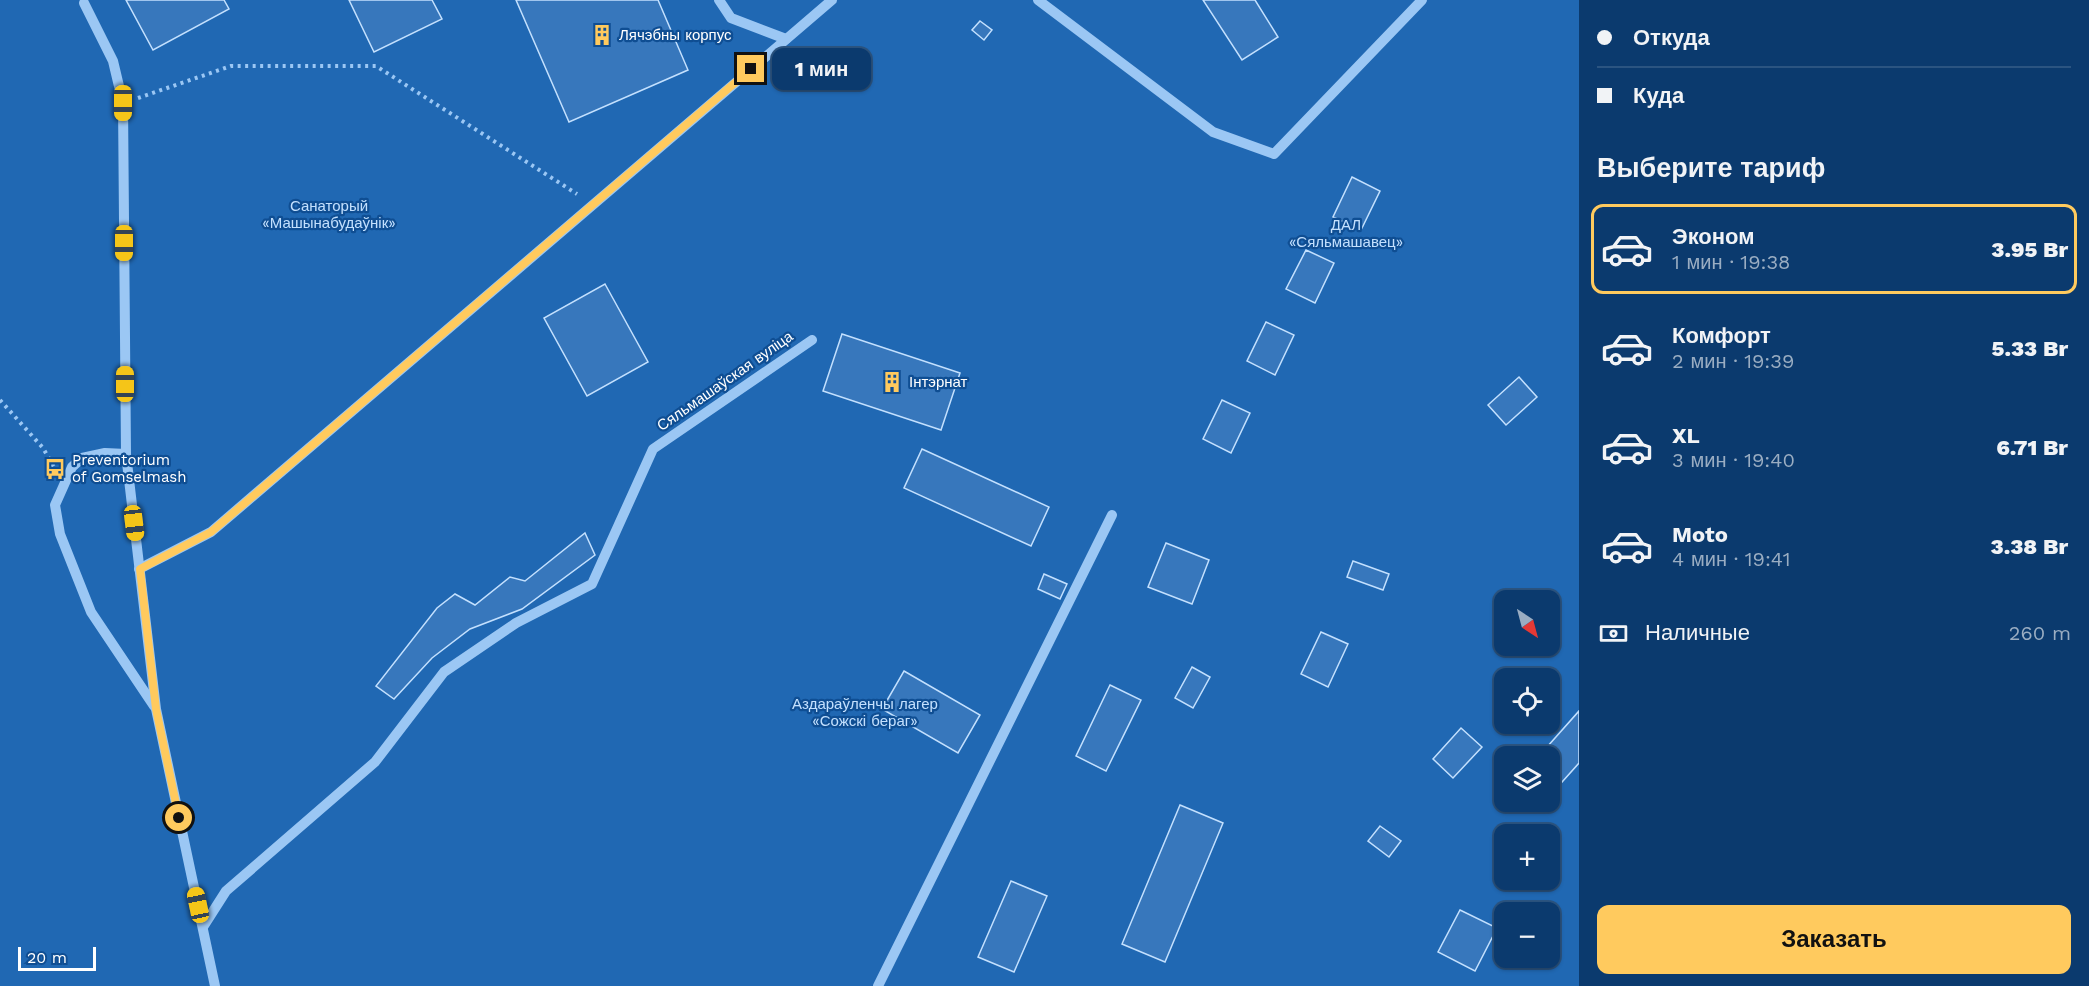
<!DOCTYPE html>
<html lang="ru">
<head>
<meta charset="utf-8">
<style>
  body { margin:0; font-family:"Work Sans",sans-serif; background:#194576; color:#f1f3f6; height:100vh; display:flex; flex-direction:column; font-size:22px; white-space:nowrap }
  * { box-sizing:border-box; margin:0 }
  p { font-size:20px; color:#9aadc2 }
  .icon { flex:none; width:33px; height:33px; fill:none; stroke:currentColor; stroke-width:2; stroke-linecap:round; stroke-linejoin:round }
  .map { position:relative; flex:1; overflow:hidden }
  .sheet { display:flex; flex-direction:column; background:#0b3a6e; width:510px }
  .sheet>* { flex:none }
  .hud { display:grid; align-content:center; height:132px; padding:0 18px; background:#0b3a6e }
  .needle { width:39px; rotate:144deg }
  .tools { position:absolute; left:1494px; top:590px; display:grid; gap:12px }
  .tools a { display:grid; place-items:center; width:66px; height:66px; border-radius:12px; background:#0b3a6e; box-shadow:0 2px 4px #0004,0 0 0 2px #2b5481; font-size:30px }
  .scale { position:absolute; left:18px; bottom:15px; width:78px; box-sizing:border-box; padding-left:6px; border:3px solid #fff; border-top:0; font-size:16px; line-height:21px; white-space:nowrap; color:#fff; -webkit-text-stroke:4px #0f4e93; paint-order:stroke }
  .end { position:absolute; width:27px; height:27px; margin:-14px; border:8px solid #ffca5e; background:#111; box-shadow:0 0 0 3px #111 }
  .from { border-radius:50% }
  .bubble { position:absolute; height:42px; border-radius:12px; background:#0b3a6e; box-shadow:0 2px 4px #0004,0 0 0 2px #2b5481; font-size:20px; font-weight:800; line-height:42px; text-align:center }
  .car { position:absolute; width:18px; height:36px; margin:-18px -9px; border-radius:8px; box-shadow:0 0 4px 2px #0007; background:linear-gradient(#f5c518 24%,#345 0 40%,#f5c518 0 76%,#345 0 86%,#f5c518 0) }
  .hud b { display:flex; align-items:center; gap:21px; height:57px; font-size:22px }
  .hud b+b { border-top:2px solid #2b5481 }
  .hud i { width:15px; height:15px; background:#f1f3f6 }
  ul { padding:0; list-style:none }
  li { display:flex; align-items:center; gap:18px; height:90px; margin:0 12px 9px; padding:0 6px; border:3px solid transparent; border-radius:12px }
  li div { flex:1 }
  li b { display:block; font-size:22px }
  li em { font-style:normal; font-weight:800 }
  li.selected { border-color:#ffca5e }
  li>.icon { width:54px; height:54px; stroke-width:1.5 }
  h2 { padding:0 18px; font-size:27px; line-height:72px }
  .pay { display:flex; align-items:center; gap:15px; height:66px; padding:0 18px; font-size:22px }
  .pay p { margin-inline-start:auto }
  .action { display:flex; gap:12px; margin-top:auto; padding:12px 18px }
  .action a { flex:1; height:69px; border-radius:12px; background:#ffca5e; color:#111; font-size:24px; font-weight:800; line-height:69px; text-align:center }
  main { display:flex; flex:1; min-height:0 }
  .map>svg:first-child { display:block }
  .green { fill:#2068b3; fill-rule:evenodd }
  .building { fill:#3777bc; stroke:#c3e0fe; stroke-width:1.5 }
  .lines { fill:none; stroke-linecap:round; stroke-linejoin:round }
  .path { stroke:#9bc7f4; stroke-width:4; stroke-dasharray:3 4.5; stroke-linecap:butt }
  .minor { stroke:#9bc7f4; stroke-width:10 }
  .route { stroke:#ffca5e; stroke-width:8 }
  .labels { text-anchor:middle; stroke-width:4.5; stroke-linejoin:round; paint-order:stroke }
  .poi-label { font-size:15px; fill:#fff; stroke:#0f4e93; text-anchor:start }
  .park-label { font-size:15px; fill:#c3e0fe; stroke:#0f4e93 }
  .street-label { font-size:15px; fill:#fff; stroke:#0f4e93 }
</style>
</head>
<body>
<main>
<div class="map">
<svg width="1579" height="986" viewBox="0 0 1579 986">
  <rect width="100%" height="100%" fill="#0f4e93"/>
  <path class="green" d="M0 0H1579V986H0ZM1504 600H1550V645H1504ZM1504 678H1550V723H1504ZM1504 756H1550V801H1504ZM1504 834H1550V879H1504ZM1504 912H1550V957H1504Z"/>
  <g class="building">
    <path d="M126 0H224L229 9 153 50Z"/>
    <path d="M349 0H432L442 19 374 52Z"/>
    <path d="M516 0H658L688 70 569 122Z"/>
    <path d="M1203 0H1255L1278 37 1242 60Z"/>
    <path d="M980 21 992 30 984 40 972 30Z"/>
    <path d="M1352 177 1380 191 1361 230 1333 217Z"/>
    <path d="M1306 250 1334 263 1315 303 1286 289Z"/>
    <path d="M605 284 648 362 587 396 544 318Z"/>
    <path d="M1266 322 1294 335 1275 375 1247 361Z"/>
    <path d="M842 334 960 373 941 430 823 391Z"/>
    <path d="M1519 377 1537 397 1506 425 1488 405Z"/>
    <path d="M1222 400 1250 413 1231 453 1203 439Z"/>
    <path d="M922 449 1049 507 1031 546 904 488Z"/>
    <path d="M585 533 595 555 522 609 470 629 432 658 394 699 376 686 437 608 455 594 475 605 510 577 525 581Z"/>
    <path d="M1166 543 1209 560 1192 604 1148 587Z"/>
    <path d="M1353 561 1389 574 1383 590 1347 577Z"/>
    <path d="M1044 574 1067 584 1060 599 1038 589Z"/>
    <path d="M1321 632 1348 644 1328 687 1301 674Z"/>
    <path d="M1192 667 1210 677 1193 708 1175 698Z"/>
    <path d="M904 671 980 715 958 753 882 709Z"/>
    <path d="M1110 685 1141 700 1106 771 1076 756Z"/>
    <path d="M1579 711V763L1554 791 1550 788V756H1539Z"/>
    <path d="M1461 728 1482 747 1453 778 1433 759Z"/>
    <path d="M1180 805 1223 823 1165 962 1122 944Z"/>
    <path d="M1380 826 1401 841 1389 857 1368 841Z"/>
    <path d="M1011 881 1047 896 1014 972 978 957Z"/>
    <path d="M1460 910 1497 928 1475 971 1438 952Z"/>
  </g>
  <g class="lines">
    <g class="path">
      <path d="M138 98 231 66H376L577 194"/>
      <path d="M0 400 43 448 54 467"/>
    </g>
    <g class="minor">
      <path d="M719 0 731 18 786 39"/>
      <path d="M1038 0 1213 132 1274 154 1422 0"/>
      <path d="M84 3 113 61 123 103 126 454 156 709 215 986"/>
      <path d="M126 454 105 453 82 458 72 467 55 505 60 534 91 612 154 706"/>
      <path d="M139 569 211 532 832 0"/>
      <path d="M203 927 226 891 375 762 444 672 516 623 592 584 653 449 812 340"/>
      <path d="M878 986 1112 515"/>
    </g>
  </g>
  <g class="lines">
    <path class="route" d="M179 818 156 709 140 569 211 532 751 69"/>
  </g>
  <defs>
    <symbol id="building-bare" viewBox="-9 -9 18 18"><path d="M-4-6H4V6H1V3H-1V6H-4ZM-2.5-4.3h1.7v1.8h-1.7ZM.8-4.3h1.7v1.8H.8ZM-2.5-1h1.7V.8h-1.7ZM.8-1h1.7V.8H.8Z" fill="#ffca5e" stroke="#0f4e93" stroke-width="2.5" paint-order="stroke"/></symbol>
    <symbol id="bus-bare" viewBox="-9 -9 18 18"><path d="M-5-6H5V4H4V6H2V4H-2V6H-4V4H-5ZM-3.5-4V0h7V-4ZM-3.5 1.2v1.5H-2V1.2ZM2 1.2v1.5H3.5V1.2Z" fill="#ffca5e" stroke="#0f4e93" stroke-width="2.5" paint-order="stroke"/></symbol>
  </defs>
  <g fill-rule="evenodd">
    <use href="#building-bare" x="587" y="20" width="30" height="30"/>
    <use href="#building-bare" x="877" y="367" width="30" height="30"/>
    <use href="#bus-bare" x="40" y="454" width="30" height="30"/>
  </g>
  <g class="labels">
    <g class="poi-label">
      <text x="619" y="40">Лячэбны корпус</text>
      <text x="909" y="387">Інтэрнат</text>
      <text x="72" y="465">Preventorium<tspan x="72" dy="17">of Gomselmash</tspan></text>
    </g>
    <g class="park-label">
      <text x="329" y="211">Санаторый<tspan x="329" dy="17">«Машынабудаўнік»</tspan></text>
      <text x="1346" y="230">ДАЛ<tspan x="1346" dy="17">«Сяльмашавец»</tspan></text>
      <text x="865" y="709">Аздараўленчы лагер<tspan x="865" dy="17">«Сожскі бераг»</tspan></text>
    </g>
    <g class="street-label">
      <text transform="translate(725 381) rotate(-35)" y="5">Сяльмашаўская вуліца</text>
    </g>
  </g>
</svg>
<div class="tools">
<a><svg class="needle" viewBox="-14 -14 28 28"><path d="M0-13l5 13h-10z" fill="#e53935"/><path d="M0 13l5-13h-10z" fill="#9aadc2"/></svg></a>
<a><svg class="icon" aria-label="locate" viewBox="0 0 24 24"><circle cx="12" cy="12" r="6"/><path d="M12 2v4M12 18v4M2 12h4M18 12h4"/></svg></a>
<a><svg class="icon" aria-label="layers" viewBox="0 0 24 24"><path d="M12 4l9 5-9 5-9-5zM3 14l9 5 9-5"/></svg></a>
<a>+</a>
<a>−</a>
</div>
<div class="scale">20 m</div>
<i class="end from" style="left:179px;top:818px"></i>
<i class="end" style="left:751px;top:69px"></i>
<div class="bubble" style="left:772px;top:48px;width:99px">1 мин</div>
<i class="car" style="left:123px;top:103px;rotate:180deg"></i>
<i class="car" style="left:124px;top:243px;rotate:180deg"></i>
<i class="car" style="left:125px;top:384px;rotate:0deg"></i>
<i class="car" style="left:134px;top:523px;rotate:173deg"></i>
<i class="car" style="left:198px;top:905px;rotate:348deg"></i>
</div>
<section class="sheet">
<div class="hud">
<b><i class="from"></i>Откуда</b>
<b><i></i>Куда</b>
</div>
<h2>Выберите тариф</h2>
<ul>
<li class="selected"><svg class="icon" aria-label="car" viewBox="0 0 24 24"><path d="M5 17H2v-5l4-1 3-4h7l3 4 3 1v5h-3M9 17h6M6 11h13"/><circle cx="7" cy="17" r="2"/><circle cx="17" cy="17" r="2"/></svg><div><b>Эконом</b><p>1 мин · 19:38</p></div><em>3.95 Br</em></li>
<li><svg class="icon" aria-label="car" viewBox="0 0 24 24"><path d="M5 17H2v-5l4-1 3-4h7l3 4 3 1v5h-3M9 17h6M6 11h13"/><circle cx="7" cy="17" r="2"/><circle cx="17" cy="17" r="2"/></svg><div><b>Комфорт</b><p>2 мин · 19:39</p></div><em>5.33 Br</em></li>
<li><svg class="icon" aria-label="car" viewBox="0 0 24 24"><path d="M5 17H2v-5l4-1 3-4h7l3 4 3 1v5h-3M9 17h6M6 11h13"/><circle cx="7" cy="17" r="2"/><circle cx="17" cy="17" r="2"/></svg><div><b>XL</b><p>3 мин · 19:40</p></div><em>6.71 Br</em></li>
<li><svg class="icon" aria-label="car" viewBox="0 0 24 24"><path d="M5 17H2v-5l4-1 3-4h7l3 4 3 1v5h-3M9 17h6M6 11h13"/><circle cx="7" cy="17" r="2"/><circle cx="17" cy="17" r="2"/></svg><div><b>Moto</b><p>4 мин · 19:41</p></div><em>3.38 Br</em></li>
</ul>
<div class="pay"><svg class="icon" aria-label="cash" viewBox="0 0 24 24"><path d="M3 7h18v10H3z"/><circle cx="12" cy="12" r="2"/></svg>Наличные<p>260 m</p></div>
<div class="action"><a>Заказать</a></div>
</section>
</main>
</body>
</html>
